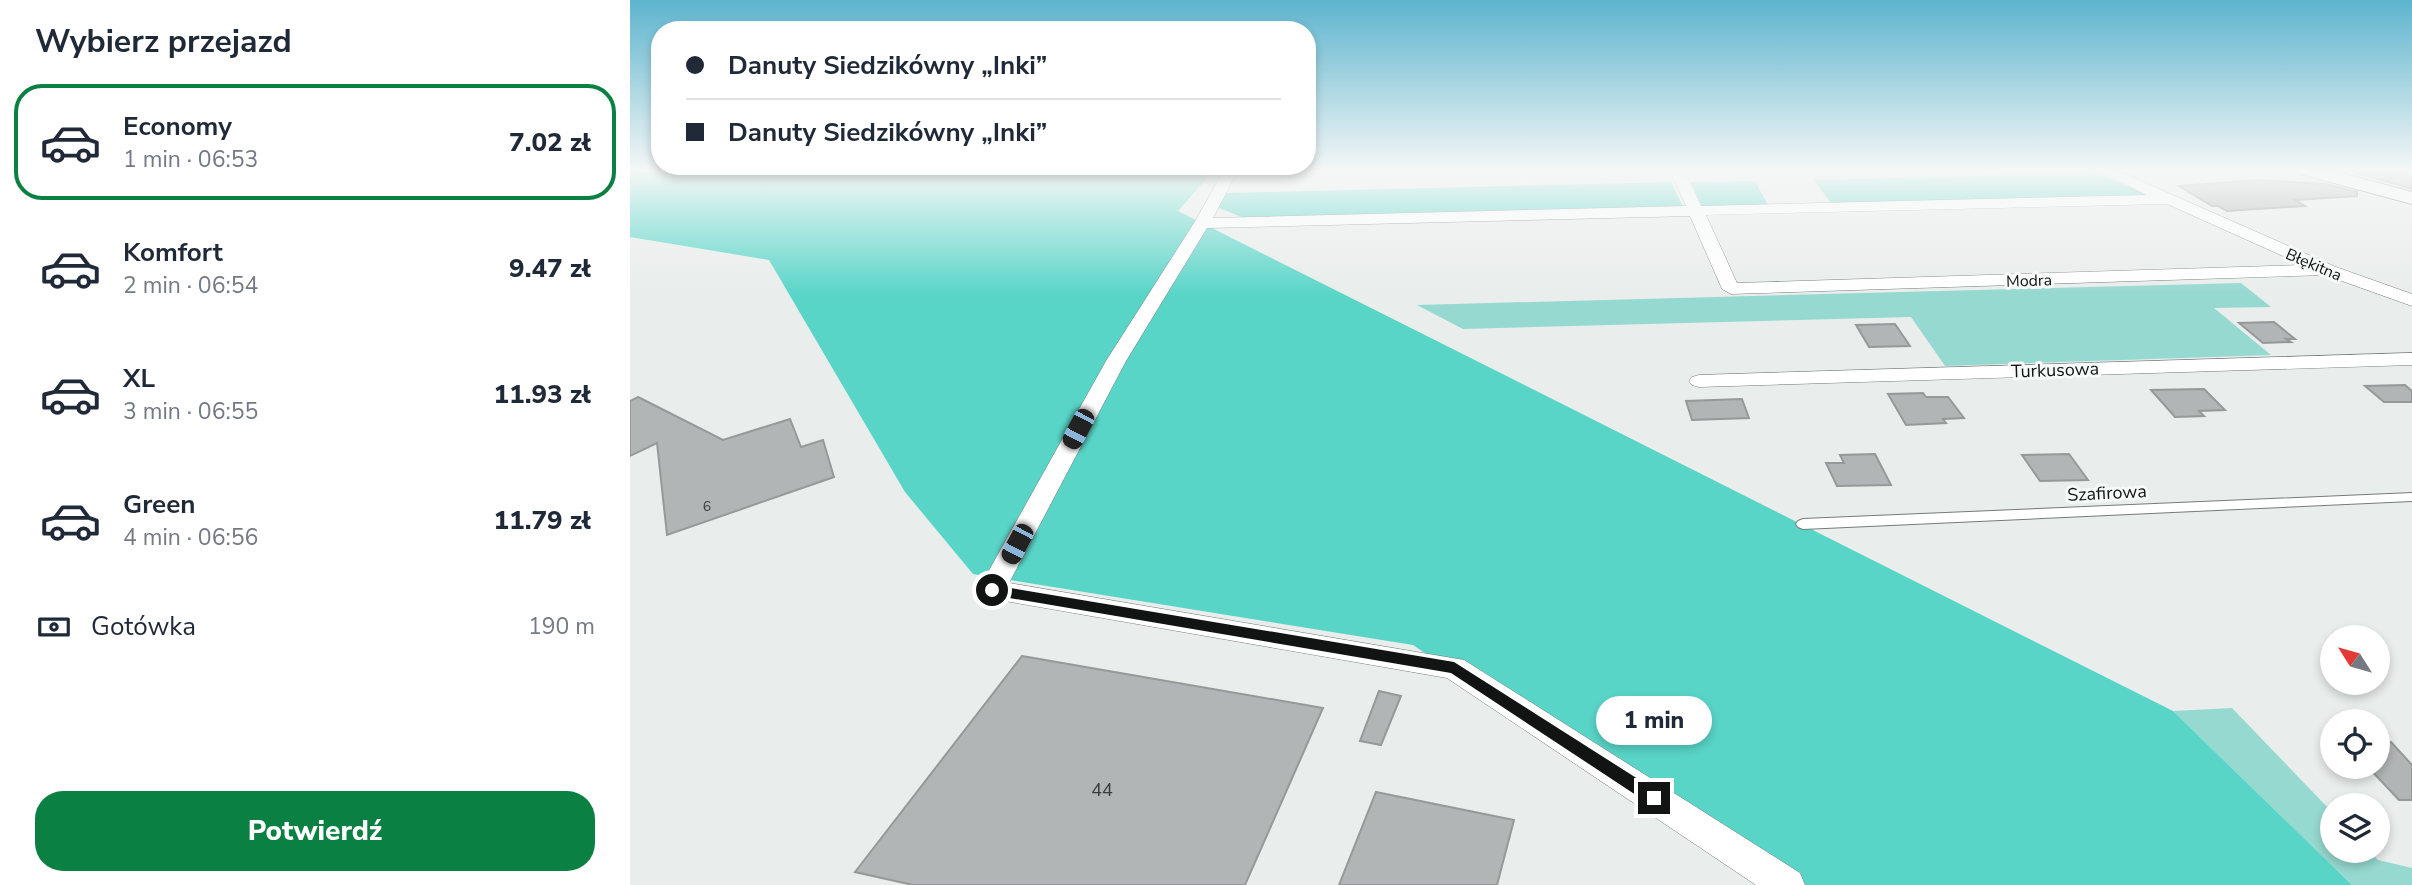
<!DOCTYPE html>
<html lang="pl">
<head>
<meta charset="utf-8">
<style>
  body { margin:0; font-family:"Nunito Sans",sans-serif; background:#f6f6f7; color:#1f2937; height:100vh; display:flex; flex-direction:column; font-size:26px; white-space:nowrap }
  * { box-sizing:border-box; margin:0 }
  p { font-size:23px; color:#747a83 }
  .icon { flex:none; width:38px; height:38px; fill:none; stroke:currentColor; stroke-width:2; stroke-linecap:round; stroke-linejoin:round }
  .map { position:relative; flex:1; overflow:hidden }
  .side { display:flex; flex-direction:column; background:#fff; width:630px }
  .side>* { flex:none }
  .hud { position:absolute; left:21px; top:21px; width:665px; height:154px; border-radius:28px; box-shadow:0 4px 10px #0003; display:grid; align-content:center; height:154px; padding:0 35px; background:#fff }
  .needle { width:46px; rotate:307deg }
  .buttons { position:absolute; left:1690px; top:625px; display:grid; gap:14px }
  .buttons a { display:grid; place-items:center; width:70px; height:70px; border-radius:50%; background:#fff; box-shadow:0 4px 10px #0003; font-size:35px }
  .end { position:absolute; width:32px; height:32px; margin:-16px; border:9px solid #121414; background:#fff; box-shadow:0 0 0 4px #fff }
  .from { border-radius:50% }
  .bubble { position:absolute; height:49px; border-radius:24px; background:#fff; box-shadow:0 4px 10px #0003; font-size:23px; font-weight:800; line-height:49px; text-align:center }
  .car { position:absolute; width:21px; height:42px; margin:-21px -10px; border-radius:9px; box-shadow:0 0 5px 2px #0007; background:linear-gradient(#222 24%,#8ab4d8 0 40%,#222 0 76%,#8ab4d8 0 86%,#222 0) }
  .hud b { display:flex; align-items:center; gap:24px; height:66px; font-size:26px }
  .hud b+b { border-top:2px solid #e0e1e3 }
  .hud i { width:18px; height:18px; background:#1f2937 }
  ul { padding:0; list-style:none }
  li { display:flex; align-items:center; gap:21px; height:116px; margin:0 14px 10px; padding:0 21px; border:4px solid transparent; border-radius:28px }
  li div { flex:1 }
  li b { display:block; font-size:26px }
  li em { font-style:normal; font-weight:800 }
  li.selected { border-color:#0b8043 }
  li>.icon { width:63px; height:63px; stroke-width:1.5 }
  h2 { padding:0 35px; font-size:32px; line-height:84px }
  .pay { display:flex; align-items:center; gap:18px; height:77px; padding:0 35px; font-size:26px }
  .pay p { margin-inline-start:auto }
  .primary-button { display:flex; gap:14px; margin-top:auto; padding:14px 35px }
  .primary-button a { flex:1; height:80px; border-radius:28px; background:#0b8043; color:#fff; font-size:28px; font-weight:800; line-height:80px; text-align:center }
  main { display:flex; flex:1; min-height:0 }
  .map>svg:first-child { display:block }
  .green { fill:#96d9d0 }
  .forest { fill:#59d5c8 }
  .building { fill:#b1b5b5; stroke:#959998; stroke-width:2 }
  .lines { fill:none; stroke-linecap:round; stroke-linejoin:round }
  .service-casing { stroke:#767a79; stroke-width:2 }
  .minor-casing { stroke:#767a79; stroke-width:1 }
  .tertiary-casing { stroke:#767a79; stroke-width:2 }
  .service { fill:#fff; fill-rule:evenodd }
  .minor { fill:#fff; fill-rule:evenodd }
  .tertiary { fill:#fff; fill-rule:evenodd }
  .route { fill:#121414 }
  .labels { text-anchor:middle; stroke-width:6; stroke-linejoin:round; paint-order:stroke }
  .number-label { font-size:14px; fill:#3a3c3c }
  .far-street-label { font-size:16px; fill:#121414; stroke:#f6faf9 }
  .street-label { font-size:18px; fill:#121414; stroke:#f6faf9 }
  .near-number-label { font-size:18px; fill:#3a3c3c }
</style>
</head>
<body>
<main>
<section class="side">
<h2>Wybierz przejazd</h2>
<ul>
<li class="selected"><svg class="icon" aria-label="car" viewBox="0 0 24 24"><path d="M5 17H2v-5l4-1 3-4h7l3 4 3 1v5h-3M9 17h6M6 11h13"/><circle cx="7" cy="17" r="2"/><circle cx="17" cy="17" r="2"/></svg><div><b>Economy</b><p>1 min · 06:53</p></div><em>7.02 zł</em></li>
<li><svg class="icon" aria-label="car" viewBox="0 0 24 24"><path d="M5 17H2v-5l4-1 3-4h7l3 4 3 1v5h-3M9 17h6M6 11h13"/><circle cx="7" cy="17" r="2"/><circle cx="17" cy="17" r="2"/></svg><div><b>Komfort</b><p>2 min · 06:54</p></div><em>9.47 zł</em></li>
<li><svg class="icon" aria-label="car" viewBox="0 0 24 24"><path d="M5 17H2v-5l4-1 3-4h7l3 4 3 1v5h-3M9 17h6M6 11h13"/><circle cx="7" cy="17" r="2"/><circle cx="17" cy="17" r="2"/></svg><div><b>XL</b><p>3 min · 06:55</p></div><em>11.93 zł</em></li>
<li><svg class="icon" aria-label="car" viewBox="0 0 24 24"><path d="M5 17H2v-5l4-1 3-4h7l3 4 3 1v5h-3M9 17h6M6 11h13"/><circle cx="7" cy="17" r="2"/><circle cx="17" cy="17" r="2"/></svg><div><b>Green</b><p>4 min · 06:56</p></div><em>11.79 zł</em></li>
</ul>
<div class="pay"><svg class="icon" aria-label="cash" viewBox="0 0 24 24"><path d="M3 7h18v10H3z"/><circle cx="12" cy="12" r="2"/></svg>Gotówka<p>190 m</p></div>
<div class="primary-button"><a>Potwierdź</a></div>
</section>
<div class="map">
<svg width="1782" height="885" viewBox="0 0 1782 885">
  <rect width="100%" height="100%" fill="#e9edec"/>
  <g class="green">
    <path d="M1611 283 1641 307 1584 308 1641 355 1315 366 1281 317 833 329 787 305Z"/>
    <path d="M1602 708 1703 813V850L1739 851 1748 860 1782 868V885H1722L1543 711Z"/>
  </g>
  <g class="forest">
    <path d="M0 170H584L548 211 1543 711 1722 885H1138L783 645 343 574 275 492 139 260 0 237Z"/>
    <path d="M1467 173 1520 196 1201 203 1184 180Z"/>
    <path d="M1125 181 1138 205 1072 206 1061 182Z"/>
    <path d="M1041 182 1053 207 614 218 587 207 595 193Z"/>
  </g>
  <g class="building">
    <path d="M1717 170H1763L1782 176V189Z"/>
    <path d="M1628 180 1696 184 1727 192V196L1665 200 1675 206 1597 211 1588 206H1582L1549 186Z"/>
    <path d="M1644 322 1665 339H1656L1661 342 1633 343 1609 323Z"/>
    <path d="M1265 324 1280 346 1239 347 1226 325Z"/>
    <path d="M1775 385 1782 391V402H1754L1735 386Z"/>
    <path d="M1574 389 1595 410 1569 411 1574 416 1545 417 1521 390Z"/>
    <path d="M1293 393 1296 397H1318L1334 418 1313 419 1316 423 1276 425 1258 394Z"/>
    <path d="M8 397 93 440 160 419 171 447 193 440 204 477 37 535 27 443 0 456V401Z"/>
    <path d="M1112 399 1119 418 1062 420 1056 401Z"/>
    <path d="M1245 454 1261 485 1207 486 1196 463H1214L1210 455Z"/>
    <path d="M1439 454 1458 480 1410 481 1392 455Z"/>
    <path d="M392 656 693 708 615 885H283L225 872Z"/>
    <path d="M749 691 771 696 751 745 730 741Z"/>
    <path d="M1761 742 1782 765V800H1769L1737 766H1748V744Z"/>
    <path d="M746 792 884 820 867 885H709Z"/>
  </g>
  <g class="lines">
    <defs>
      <path id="service" d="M1782 493V501L1173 529 1168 527 1166 524 1168 521 1173 519Z"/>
      <g id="minor">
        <path d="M594 170H608L583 218 1056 206 1040 170H1054L1071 206 1517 195 1467 170H1486L1706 267 1782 294V306L1695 275 1101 294 1092 289 1060 216 577 228 496 361 379 583 834 660 1170 873 1175 885H1126L817 678 352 597 348 590 476 361 564 223ZM1537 204 1673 265 1107 283 1076 215Z"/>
        <path d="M1782 353V365L1069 387 1062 385 1059 381 1062 377 1069 375Z"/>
      </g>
      <path id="tertiary" d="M1668 170H1700L1782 192V204L1671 174Z"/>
    </defs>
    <use href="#service" class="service-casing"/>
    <use href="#minor" class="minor-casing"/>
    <use href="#tertiary" class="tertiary-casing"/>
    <use href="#service" class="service"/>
    <use href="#minor" class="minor"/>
    <use href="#tertiary" class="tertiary"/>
  </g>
  <linearGradient id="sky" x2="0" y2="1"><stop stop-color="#5db4ce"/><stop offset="0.58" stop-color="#f5f7f6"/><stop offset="1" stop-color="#f5f7f6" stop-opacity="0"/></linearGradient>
  <rect width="1782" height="294" fill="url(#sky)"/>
  <path class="route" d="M362 585 824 662 1030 793 1032 798 1030 803 1024 806 1018 803 821 673 362 595 355 590Z"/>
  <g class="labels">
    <g class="number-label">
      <text x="77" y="511">6</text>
    </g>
    <g class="far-street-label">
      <text transform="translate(1684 264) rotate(23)" y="6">Błękitna</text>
      <text transform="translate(1399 280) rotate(-2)" y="6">Modra</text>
    </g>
    <g class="street-label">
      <text transform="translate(1425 370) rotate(-2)" y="6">Turkusowa</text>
      <text transform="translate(1477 493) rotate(-3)" y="6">Szafirowa</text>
    </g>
    <g class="near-number-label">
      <text x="472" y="796">44</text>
    </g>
  </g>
</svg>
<div class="buttons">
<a><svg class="needle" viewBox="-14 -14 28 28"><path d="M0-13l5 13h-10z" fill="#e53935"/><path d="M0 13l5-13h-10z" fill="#747a83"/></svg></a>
<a><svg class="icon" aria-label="locate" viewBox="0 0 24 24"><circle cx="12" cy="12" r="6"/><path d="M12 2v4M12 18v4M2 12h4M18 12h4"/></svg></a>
<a><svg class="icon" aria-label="layers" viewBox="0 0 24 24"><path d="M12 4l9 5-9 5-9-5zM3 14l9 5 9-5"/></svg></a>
</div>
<i class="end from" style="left:362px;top:590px"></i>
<i class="end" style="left:1024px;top:798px"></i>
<div class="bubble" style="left:966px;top:696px;width:116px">1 min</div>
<i class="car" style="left:448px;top:429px;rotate:208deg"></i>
<i class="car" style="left:387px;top:544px;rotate:208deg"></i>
<div class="hud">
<b><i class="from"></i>Danuty Siedzikówny „Inki”</b>
<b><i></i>Danuty Siedzikówny „Inki”</b>
</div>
</div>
</main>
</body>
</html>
